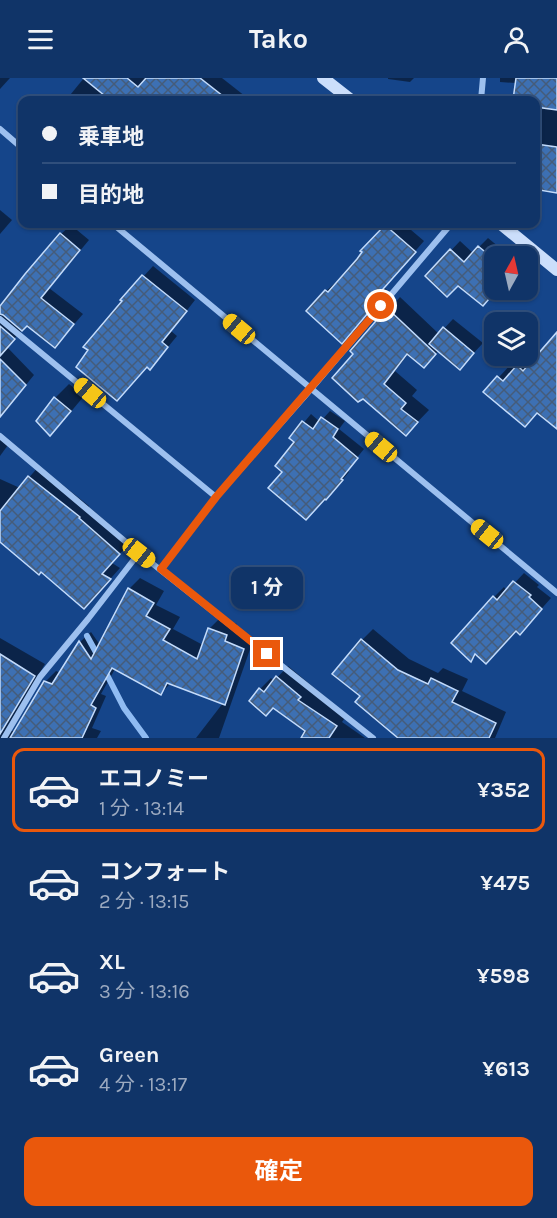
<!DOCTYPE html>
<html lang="ja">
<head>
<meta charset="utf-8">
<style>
  body { margin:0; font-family:Karla,"Noto Sans JP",sans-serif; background:#1e3f71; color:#f1f3f6; height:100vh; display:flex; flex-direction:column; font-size:22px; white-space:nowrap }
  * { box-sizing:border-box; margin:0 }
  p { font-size:20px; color:#9caac0 }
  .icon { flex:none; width:33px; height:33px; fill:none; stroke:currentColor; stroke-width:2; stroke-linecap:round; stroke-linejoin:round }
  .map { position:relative; height:660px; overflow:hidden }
  .sheet { display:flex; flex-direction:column; background:#103468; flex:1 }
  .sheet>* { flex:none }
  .top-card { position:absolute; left:18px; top:18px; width:522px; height:132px; border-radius:12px; box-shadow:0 2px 4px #0004,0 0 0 2px #304f7c; display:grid; align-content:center; height:132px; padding:0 24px; background:#103468 }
  .needle { width:39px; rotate:8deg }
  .controls { position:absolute; left:484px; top:168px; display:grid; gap:12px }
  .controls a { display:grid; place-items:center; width:54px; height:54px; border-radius:12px; background:#103468; box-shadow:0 2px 4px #0004,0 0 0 2px #304f7c; font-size:30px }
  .end { position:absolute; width:27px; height:27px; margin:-14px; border:8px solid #ea580c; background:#fff; box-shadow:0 0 0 3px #fff }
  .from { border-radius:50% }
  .bubble { position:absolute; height:42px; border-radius:12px; background:#103468; box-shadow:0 2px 4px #0004,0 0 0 2px #304f7c; font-size:20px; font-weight:700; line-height:42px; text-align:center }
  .car { position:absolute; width:18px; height:36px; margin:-18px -9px; border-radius:8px; box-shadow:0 0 4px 2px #0007; background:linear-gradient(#f5c518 24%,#345 0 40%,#f5c518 0 76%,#345 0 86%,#f5c518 0) }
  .top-card b { display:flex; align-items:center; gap:21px; height:57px; font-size:22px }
  .top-card b+b { border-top:2px solid #304f7c }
  .top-card i { width:15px; height:15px; background:#f1f3f6 }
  ul { padding:10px 0 0; list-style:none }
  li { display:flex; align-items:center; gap:18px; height:84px; margin:0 12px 9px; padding:0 12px; border:3px solid transparent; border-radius:12px }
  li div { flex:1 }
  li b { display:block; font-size:22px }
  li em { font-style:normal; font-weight:700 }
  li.selected { border-color:#ea580c }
  li>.icon { width:54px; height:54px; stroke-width:1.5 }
  .cta { display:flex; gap:12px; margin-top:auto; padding:12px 24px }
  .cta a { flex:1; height:69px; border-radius:12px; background:#ea580c; color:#fff; font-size:24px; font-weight:700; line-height:69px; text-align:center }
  header { display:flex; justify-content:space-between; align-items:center; height:78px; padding:0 24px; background:#103468; font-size:27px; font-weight:700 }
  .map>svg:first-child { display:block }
  .shadow { fill:#0007 }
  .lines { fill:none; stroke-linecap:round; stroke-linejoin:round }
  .stream { stroke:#8fbbf2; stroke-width:6 }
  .building { fill:url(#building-cross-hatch); stroke:#c3dbfb; stroke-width:1.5 }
  .street { stroke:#9dc0ef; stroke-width:6 }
  .secondary { stroke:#cbdefb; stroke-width:12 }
  .route { stroke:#ea580c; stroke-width:8 }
</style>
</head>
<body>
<header><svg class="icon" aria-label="menu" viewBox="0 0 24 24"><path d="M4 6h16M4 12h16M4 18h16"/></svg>Tako<svg class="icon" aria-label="person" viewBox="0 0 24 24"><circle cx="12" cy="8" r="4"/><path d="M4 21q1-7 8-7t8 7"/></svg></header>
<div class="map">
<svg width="557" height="660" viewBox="0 0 557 660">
  <defs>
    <pattern id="building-cross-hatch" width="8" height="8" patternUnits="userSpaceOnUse" patternTransform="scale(1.5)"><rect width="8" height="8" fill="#3d70b3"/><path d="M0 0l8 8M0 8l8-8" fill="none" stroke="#455c7a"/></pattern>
  </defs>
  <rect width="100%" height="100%" fill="#15458a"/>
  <g class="shadow">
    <path d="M0 0H10L0 11Z"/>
    <path d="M84 0H222L250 22H66Z"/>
    <path d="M388 0H414L410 4 388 1Z"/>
    <path d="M500 0H557V113L542 103 536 102V22H514L516 5 500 4Z"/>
    <path d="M0 132 12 142 0 156Z"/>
    <path d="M389 146H404L424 163 384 209 387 212 352 255 326 213 336 204 337 206 364 174 362 173Z"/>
    <path d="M71 147 89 162 49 210 83 236 55 268 27 246 7 269 34 297 12 324 3 334 0 331V230L61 156Z"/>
    <path d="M488 160 510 178H495V212H497L492 217 427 198 460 163 473 175Z"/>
    <path d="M153 188 195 222 171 253 177 258 159 280 122 222Z"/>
    <path d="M400 219 439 256 453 241 483 265 460 290 439 272 424 288 409 275 395 293 417 312 412 318 429 332 406 356 352 273Z"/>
    <path d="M557 258V349L538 333 485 314 512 285 517 289 532 275 537 280Z"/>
    <path d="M69 306 84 318 64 342 50 356 38 343 55 320Z"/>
    <path d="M330 333 345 343 339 351 364 371 347 392 349 394 334 412 284 394 296 364 291 360 311 336 320 344Z"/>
    <path d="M0 360 8 367 0 378Z"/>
    <path d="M39 388 89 428V429L130 464 112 485 120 490 94 519 42 492 0 462V401L20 410Z"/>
    <path d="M524 495 539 507 537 509 551 520 529 545 478 576 471 582 454 565 494 519 504 509 507 513Z"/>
    <path d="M140 500 164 513 156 527 180 539 173 551 203 567 209 551 220 540 237 546 235 552 254 560 219 660H196L223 625 171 605 161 615 115 591 101 616 106 618 92 650 101 653 97 660H0V560L45 586 10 645V651L15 655 45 604 56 593 61 595 80 564 91 554 100 567 129 511Z"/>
    <path d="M373 551 409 581 438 595 443 590 468 601 462 613 506 634 495 660H397L398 659 362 618V562Z"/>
    <path d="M288 588 347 637 342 644 365 660H302L307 653 260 611 271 600 274 603Z"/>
  </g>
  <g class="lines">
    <g class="stream">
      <path d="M87 558 98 578"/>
      <path d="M105 593 124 630 146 660"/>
    </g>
  </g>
  <g class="building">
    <path d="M83 0H127L138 9 146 0H200L228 22H110Z"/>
    <path d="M516 0H557V32L536 29V22H513Z"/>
    <path d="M536 66 557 69V115L539 112 540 104H536Z"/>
    <path d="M385 147 416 174 376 219 379 222 342 266 306 233 325 212 328 214 357 181 362 174 360 173Z"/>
    <path d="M60 155 80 172 41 220 74 246 55 270 27 248 22 253 3 237 0 236V228L25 196Z"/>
    <path d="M478 168 495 182V214L483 228 458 208 447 219 425 198 450 171 464 184Z"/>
    <path d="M142 197 187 233 162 264 168 269 150 292 147 289 117 323 76 289 88 272 83 269 122 223 120 222Z"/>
    <path d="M387 230 436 276 424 290 407 276 384 306 406 325 401 331 418 344 406 358 363 321 358 324 332 300 353 276 350 273Z"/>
    <path d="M0 248 15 261 0 278Z"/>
    <path d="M443 249 474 275 460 292 429 266Z"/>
    <path d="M557 254V351L537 335 525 349 483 314 497 298 503 303 517 287 523 293Z"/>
    <path d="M0 281 26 307 0 339Z"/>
    <path d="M54 319 71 333 50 358 36 343Z"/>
    <path d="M321 339 338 351 333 359 358 380 341 401 343 402 326 422 325 421 306 442 268 410 282 394 275 388 294 364 289 360 302 343 313 351Z"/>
    <path d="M28 398 80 439 79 440 120 476 102 496 111 501 84 531 41 494 39 497 0 464V433Z"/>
    <path d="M513 503 531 517 529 519 542 531 520 557 516 553 486 586 475 576 471 584 451 565 493 518 497 522Z"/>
    <path d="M128 510 154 525 146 538 170 551 163 562 197 581 208 550 227 557 225 563 244 571 225 627 167 605 161 617 112 590 91 627 96 630 82 660H10L44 603 52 606 79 563 91 581Z"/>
    <path d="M361 561 398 592 428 606 431 600 458 613 452 624 496 645 489 660H398L355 624 360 618 332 596Z"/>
    <path d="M0 576 35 598 0 656Z"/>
    <path d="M276 598 301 619 298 622 337 648 329 660H301L305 653 273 630 266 638 249 623 259 610 264 614Z"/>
  </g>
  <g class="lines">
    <g class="street">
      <path d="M481 22 483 0"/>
      <path d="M0 51 22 70"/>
      <path d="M113 146 557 515"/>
      <path d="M0 241 216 419"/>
      <path d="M0 358 139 475 373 660"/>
      <path d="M161 491 216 419 311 311 451 146"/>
      <path d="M4 660 40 599 88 541 139 475"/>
    </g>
    <g class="secondary">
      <path d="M323 0 351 22"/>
      <path d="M501 146 557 192"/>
    </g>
  </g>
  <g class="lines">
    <path class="route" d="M267 576 161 491 216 419 381 228"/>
  </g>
</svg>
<div class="controls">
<a><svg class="needle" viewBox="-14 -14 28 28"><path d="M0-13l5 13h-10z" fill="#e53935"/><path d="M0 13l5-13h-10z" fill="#9caac0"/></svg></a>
<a><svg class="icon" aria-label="layers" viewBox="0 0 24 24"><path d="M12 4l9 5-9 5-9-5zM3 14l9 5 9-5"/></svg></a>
</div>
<i class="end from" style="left:381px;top:228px"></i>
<i class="end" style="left:267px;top:576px"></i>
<div class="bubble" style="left:231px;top:489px;width:72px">1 分</div>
<i class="car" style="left:239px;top:251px;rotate:310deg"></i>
<i class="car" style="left:90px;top:315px;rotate:310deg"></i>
<i class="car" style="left:381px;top:369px;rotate:310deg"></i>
<i class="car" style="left:487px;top:456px;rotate:309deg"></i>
<i class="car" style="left:139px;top:475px;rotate:128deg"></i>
<div class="top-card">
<b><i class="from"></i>乗車地</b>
<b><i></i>目的地</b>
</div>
</div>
<section class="sheet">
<ul>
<li class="selected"><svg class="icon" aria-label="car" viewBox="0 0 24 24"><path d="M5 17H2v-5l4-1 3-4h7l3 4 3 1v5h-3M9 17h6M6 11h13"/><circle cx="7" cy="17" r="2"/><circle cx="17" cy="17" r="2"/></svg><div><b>エコノミー</b><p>1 分 · 13:14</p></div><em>¥352</em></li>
<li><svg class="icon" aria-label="car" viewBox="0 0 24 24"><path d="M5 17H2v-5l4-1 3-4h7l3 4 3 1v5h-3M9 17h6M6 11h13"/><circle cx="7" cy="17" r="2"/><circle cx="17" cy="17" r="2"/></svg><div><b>コンフォート</b><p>2 分 · 13:15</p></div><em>¥475</em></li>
<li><svg class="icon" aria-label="car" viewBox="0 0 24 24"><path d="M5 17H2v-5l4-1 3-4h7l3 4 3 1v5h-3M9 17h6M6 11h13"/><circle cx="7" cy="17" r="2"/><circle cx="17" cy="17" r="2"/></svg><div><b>XL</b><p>3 分 · 13:16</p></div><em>¥598</em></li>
<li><svg class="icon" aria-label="car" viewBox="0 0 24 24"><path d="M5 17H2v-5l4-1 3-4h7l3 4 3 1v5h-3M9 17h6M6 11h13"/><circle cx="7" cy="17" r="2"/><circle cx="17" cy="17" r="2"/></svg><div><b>Green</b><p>4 分 · 13:17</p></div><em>¥613</em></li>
</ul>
<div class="cta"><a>確定</a></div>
</section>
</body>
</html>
